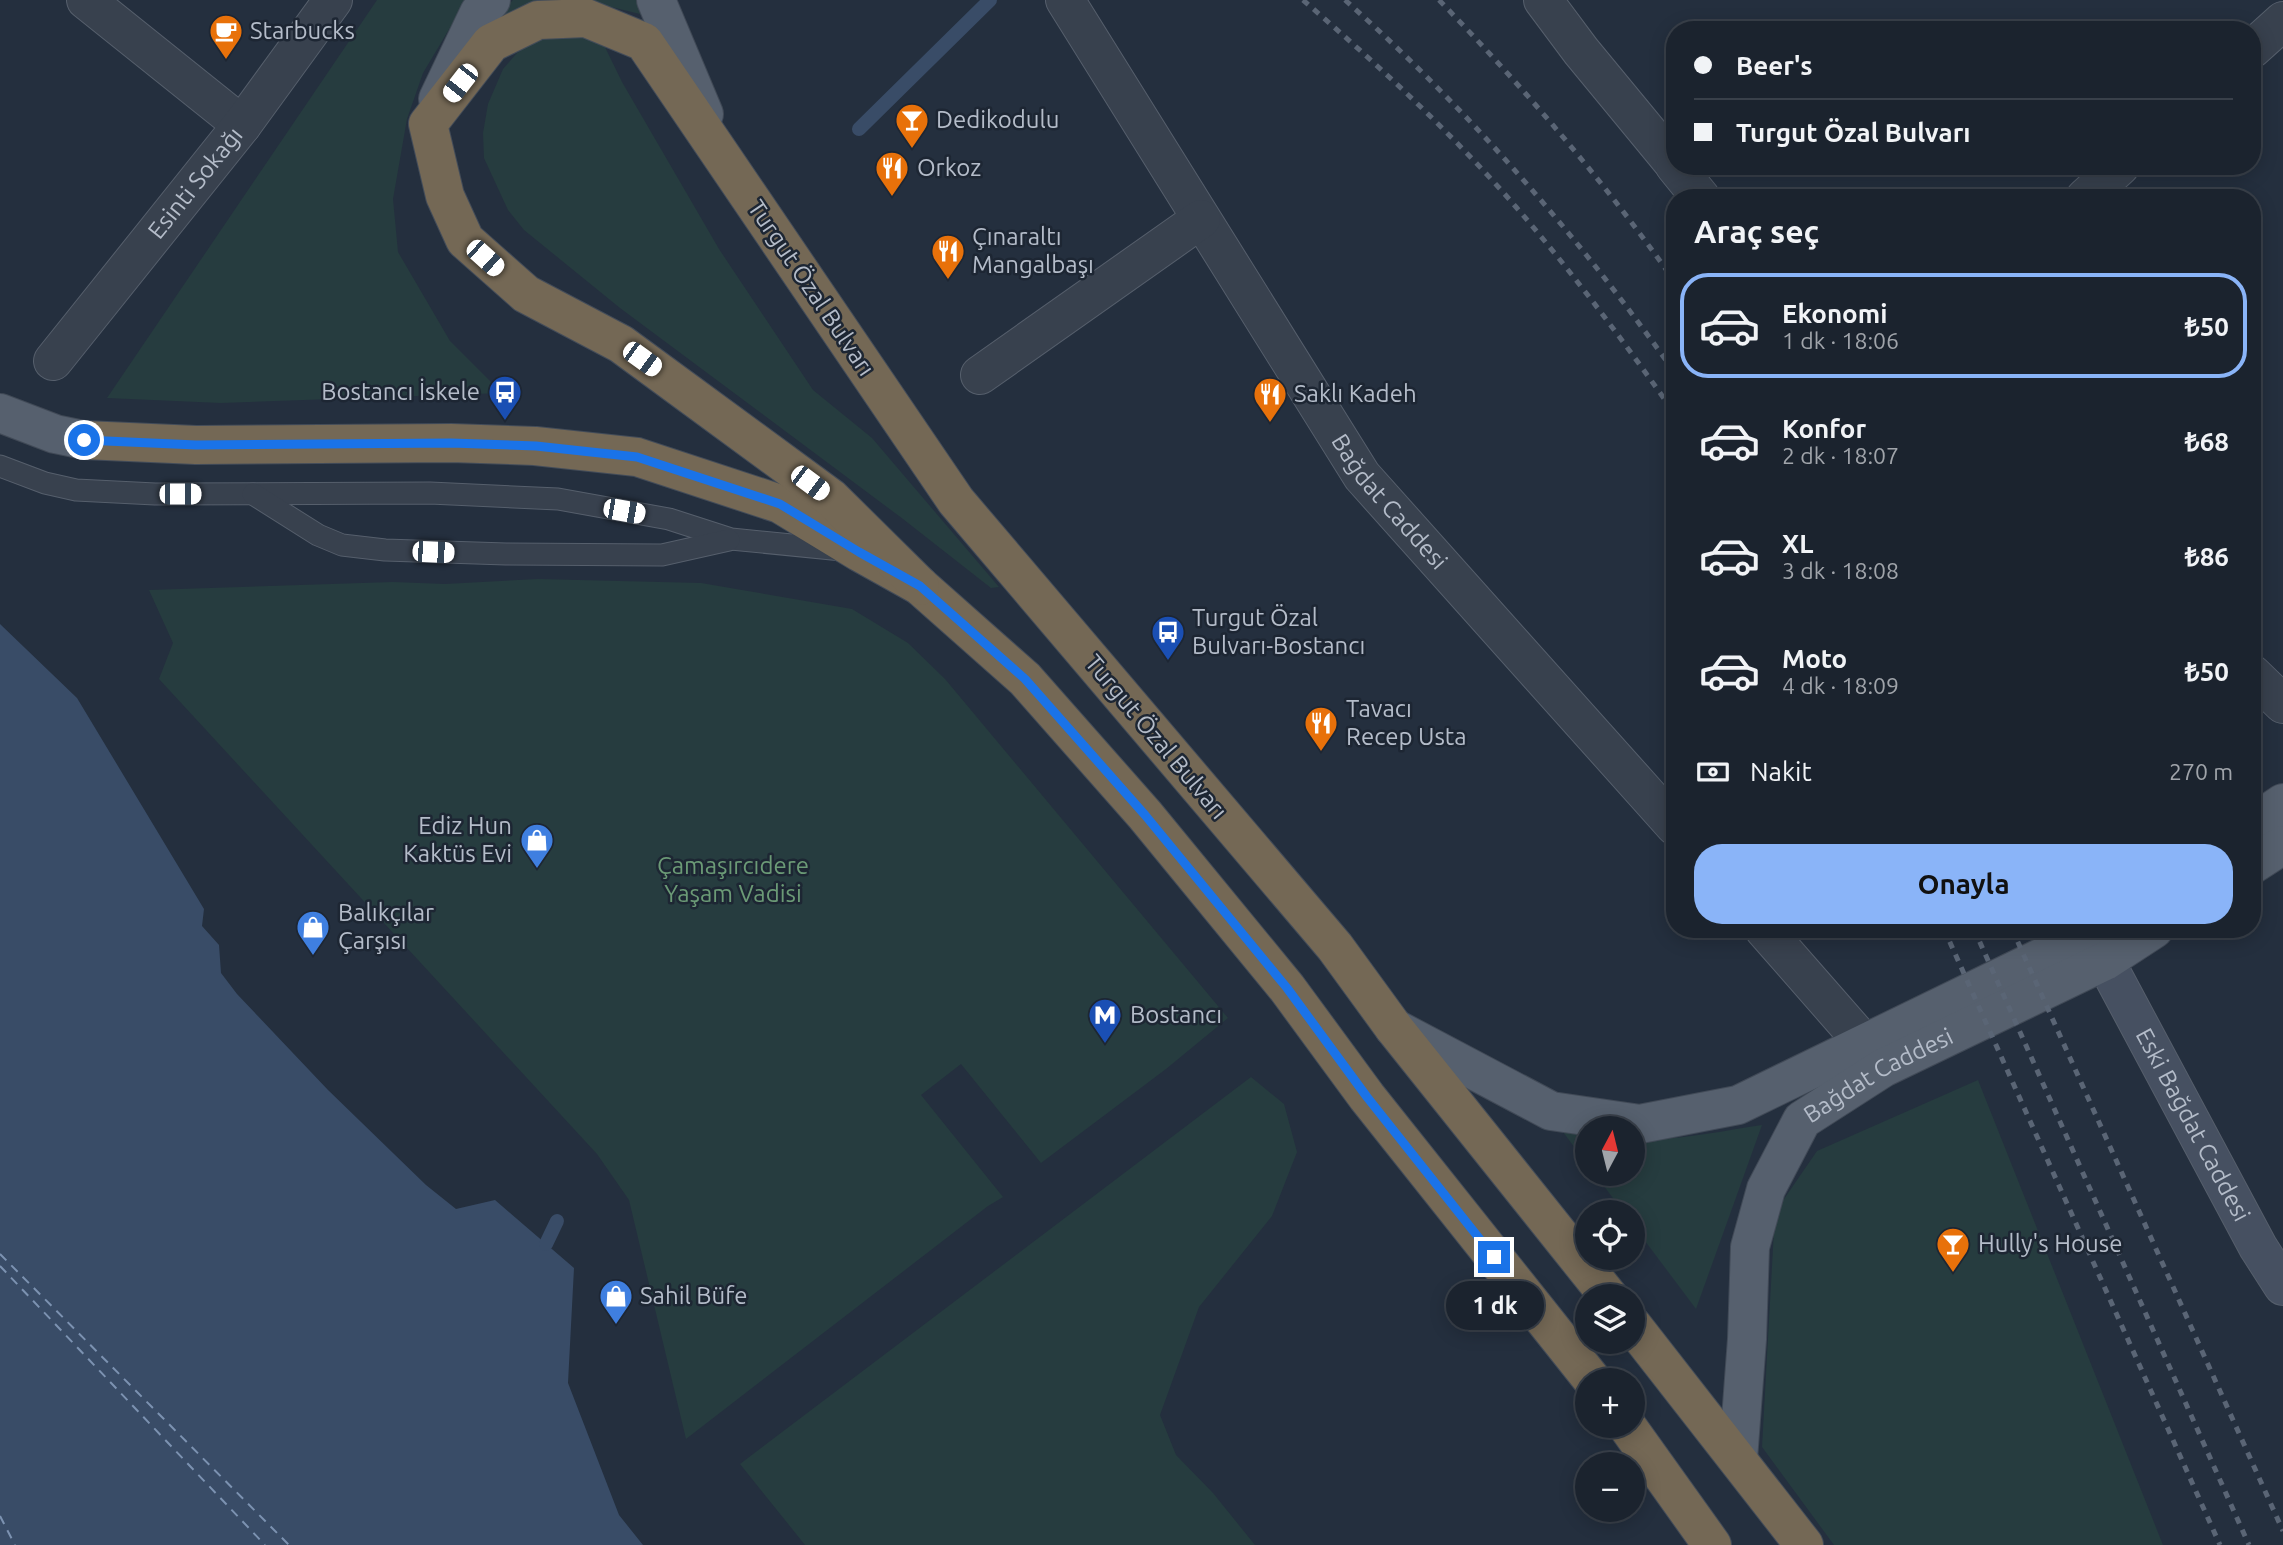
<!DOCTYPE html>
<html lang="tr">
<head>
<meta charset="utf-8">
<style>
  body { margin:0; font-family:Ubuntu,sans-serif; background:#282f3a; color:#f1f3f6; height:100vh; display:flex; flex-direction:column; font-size:26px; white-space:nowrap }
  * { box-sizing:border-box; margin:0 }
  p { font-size:23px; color:#a0a4aa }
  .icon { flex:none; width:38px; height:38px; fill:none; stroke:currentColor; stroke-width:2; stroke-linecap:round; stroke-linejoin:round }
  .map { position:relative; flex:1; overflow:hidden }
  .panel { position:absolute; left:1666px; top:189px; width:595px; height:749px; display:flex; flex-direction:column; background:#1b232e; border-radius:28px; box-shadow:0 4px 18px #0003,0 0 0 2px #39404a }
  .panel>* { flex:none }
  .guide { position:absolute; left:1666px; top:21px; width:595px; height:154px; border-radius:28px; box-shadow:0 4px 18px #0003,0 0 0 2px #39404a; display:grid; align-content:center; height:154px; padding:0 28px; background:#1b232e }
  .needle { width:46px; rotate:7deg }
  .tools { position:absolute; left:1575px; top:1116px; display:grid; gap:14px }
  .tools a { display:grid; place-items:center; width:70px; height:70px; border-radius:50%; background:#1b232e; box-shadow:0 4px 18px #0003,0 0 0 2px #39404a; font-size:35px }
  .end { position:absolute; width:32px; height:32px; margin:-16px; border:9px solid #1a73e8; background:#fff; box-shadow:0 0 0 4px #fff }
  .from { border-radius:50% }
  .bubble { position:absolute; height:49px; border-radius:24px; background:#1b232e; box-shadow:0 4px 18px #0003,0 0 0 2px #39404a; font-size:23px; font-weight:700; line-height:49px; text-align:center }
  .car { position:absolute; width:21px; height:42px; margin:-21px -10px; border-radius:9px; box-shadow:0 0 5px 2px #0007; background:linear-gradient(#fff 24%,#345 0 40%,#fff 0 76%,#345 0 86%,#fff 0) }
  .guide b { display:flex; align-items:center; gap:24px; height:66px; font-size:26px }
  .guide b+b { border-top:2px solid #39404a }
  .guide i { width:18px; height:18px; background:#f1f3f6 }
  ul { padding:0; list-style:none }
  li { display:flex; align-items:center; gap:21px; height:105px; margin:0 14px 10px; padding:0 14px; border:4px solid transparent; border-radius:28px }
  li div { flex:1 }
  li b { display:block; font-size:26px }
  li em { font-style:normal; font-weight:700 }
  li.active { border-color:#8ab4f8 }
  li>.icon { width:63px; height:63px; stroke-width:1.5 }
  h2 { padding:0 28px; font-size:32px; line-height:84px }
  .pay { display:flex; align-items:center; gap:18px; height:77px; padding:0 28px; font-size:26px }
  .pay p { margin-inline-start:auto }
  .cta { display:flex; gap:14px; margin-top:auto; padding:14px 28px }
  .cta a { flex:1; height:80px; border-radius:28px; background:#8ab4f8; color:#111; font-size:28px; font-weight:700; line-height:80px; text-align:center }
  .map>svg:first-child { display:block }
  .green { fill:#263c3f }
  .water { fill:#394c67 }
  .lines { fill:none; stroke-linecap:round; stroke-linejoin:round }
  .stream { stroke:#394c67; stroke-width:14 }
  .ferry { stroke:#7c92b1; stroke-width:2; stroke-dasharray:9 7; stroke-linecap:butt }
  .lane-casing { stroke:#565f6c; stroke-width:23 }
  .street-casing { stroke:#565f6c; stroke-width:40 }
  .secondary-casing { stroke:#565f6c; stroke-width:40 }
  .primary-casing { stroke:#414a57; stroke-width:40 }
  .highway-casing { stroke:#434c59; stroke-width:40 }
  .lane { stroke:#38414e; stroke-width:21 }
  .street { stroke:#38414e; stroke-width:38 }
  .secondary { stroke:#465061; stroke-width:38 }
  .primary { stroke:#56606e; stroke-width:38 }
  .highway { stroke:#746855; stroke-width:38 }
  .rail { stroke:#5a6575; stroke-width:5; stroke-dasharray:7 7; stroke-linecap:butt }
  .route { stroke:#1a73e8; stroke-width:9 }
  .labels { text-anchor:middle; stroke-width:5; stroke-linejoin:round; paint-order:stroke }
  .poi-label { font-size:24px; fill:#b4bcc9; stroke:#1d2633; text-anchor:start }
  .street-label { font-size:24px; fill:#b4bcc9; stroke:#1d2633 }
  .park-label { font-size:24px; fill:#6b9a76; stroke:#1d2633 }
</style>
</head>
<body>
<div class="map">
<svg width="2283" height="1545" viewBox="0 0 2283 1545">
  <rect width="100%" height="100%" fill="#242f3e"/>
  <g class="green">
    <path d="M377 0H470L457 16 423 73 407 119 393 199 398 252 450 341 502 393 221 403 107 398Z"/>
    <path d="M513 0H640L659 34 640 14 599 4 491 22Z"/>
    <path d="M584 35 604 45 622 82 719 249 813 390 872 438 999 587 991 588 903 519 620 308 524 230 508 210 484 158 483 133 488 104 503 69 517 53 538 37Z"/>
    <path d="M538 579 701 583 852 609 908 643 945 679 1228 1018 1166 1069 1041 1163 961 1064 921 1095 1003 1197 988 1206 686 1439 629 1200 597 1154 159 679 173 643 149 590 393 582 445 584Z"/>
    <path d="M1251 1077 1284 1104 1297 1152 1272 1216 1199 1307 1160 1415 1176 1455 1213 1493 1255 1545H805L740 1464Z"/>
    <path d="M1978 1080 2163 1545H1834L1762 1447 1775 1212 1817 1151Z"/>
    <path d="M1762 1125 1696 1309 1633 1225V1213H1624L1595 1174H1633V1138C1675 1142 1720 1131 1762 1125Z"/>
    <path d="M1563 1132 1587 1134V1164Z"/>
  </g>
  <path class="water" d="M0 624 77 698 204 909 202 926 219 945 221 973 237 994 328 1090 426 1185 456 1209 495 1200 574 1268 568 1383 619 1515 643 1545H0Z"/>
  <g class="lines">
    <g class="stream">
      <path d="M859 129 990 0"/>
      <path d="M546 1244 557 1221"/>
    </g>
    <g class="ferry">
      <path d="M0 1254 289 1545"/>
      <path d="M0 1266 265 1545"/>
      <path d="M0 1516 15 1545"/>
    </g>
    <defs>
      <g id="lane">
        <path d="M0 466 45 483 76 490 155 494 430 493 558 499 669 519 731 539 842 550"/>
        <path d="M253 494 318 535 342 545 385 550 506 554 662 555 729 540"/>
      </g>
      <g id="street">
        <path d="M86 0 242 125"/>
        <path id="s1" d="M1065 0 1362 476 1675 826"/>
        <path d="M1543 0 1581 51 1675 165"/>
        <path d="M2252 49 2283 21"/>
        <path d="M1675 166 1701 198"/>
        <path d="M2085 198 2120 166"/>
        <path id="s2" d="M53 361 242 125 333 0"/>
        <path d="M980 375 1201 219"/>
        <path d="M2252 674 2283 704"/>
        <path d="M1764 929 1863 1042"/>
      </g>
      <g id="secondary">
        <path id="s3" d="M2105 961 2258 1247 2283 1286"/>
      </g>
      <g id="primary">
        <path d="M656 0 704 114"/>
        <path d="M438 99 479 13 491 0"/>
        <path d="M0 413 55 434 84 440"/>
        <path d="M2252 824 2283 803"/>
        <path d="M2252 865 2283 845"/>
        <path d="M1394 1028 1551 1111 1640 1124 1738 1105 2100 929"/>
        <path id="s4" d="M1738 1459 1747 1339 1750 1247 1766 1189 1802 1120 1883 1068 2105 961 2154 929"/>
      </g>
      <g id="highway">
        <path d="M84 440 196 445 451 443 535 446 637 457 780 504 859 552 920 586 1025 679 1145 815 1287 988 1367 1097 1593 1381"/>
        <path d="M920 586 831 498 621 344 526 294 465 240 445 196 428 124 491 43 538 20 586 18 644 42 956 501 1335 947 1394 1028 1609 1297"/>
        <path d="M1633 1326 1804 1545"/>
        <path d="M1627 1426 1712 1545"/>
      </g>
    </defs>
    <use href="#lane" class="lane-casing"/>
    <use href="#street" class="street-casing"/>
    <use href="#secondary" class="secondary-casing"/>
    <use href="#primary" class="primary-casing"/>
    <use href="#highway" class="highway-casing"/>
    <use href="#lane" class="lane"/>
    <use href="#street" class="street"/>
    <use href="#secondary" class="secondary"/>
    <use href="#primary" class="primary"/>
    <use href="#highway" class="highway"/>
    <g class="rail">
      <path d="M1303 0C1378 65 1451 132 1516 207 1573 273 1625 343 1675 414"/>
      <path d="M1345 0C1470 111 1579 237 1675 373"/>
      <path d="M1439 0C1524 88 1604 181 1675 282"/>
      <path d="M1944 929 2220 1545"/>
      <path d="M1974 929 2249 1545"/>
      <path d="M2012 929 2283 1531"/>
    </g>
  </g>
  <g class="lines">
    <path class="route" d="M84 440 196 445 451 443 536 446 637 457 780 504 859 552 920 586 1025 679 1145 815 1287 988 1367 1097 1494 1257"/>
  </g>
  <defs>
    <symbol id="cafe-pin" viewBox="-11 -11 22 30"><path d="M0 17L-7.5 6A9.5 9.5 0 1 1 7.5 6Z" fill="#e8710a" stroke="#1d2633"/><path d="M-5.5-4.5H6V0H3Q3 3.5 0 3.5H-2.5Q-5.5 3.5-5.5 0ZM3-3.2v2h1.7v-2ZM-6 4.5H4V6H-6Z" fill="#fff"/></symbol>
    <symbol id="bar-pin" viewBox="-11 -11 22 30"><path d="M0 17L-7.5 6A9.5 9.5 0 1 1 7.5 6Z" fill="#e8710a" stroke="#1d2633"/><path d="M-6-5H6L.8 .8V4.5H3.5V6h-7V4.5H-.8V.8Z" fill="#fff"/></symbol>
    <symbol id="restaurant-pin" viewBox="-11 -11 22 30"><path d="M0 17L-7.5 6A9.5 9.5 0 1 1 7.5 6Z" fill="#e8710a" stroke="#1d2633"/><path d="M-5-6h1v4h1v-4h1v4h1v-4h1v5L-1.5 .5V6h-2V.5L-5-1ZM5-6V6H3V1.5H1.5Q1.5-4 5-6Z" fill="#fff"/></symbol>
    <symbol id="bus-pin" viewBox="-11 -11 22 30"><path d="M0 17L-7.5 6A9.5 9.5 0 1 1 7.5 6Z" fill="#1a4fb4" stroke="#1d2633"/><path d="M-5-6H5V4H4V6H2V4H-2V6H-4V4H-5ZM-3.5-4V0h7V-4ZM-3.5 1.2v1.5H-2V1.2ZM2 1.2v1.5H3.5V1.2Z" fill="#fff"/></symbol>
    <symbol id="shop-pin" viewBox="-11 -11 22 30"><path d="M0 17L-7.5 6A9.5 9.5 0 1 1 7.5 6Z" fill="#3f7fe0" stroke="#1d2633"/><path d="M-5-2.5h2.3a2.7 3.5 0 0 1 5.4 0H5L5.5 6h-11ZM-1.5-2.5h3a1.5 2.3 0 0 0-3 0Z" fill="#fff"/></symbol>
    <symbol id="metro-pin" viewBox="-11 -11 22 30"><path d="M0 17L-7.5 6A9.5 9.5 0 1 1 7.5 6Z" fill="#1a4fb4" stroke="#1d2633"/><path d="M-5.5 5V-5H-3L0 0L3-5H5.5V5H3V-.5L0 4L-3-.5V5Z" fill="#fff"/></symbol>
  </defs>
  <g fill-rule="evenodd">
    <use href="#cafe-pin" x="207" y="12" width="38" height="52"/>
    <use href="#bar-pin" x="893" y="101" width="38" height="52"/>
    <use href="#restaurant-pin" x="873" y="149" width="38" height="52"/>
    <use href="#restaurant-pin" x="929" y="232" width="38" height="52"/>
    <use href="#bus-pin" x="486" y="373" width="38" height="52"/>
    <use href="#restaurant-pin" x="1251" y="375" width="38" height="52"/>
    <use href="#bus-pin" x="1149" y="613" width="38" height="52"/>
    <use href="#restaurant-pin" x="1302" y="704" width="38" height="52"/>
    <use href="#shop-pin" x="518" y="821" width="38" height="52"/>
    <use href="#shop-pin" x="294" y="908" width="38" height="52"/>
    <use href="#metro-pin" x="1086" y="996" width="38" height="52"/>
    <use href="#bar-pin" x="1934" y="1225" width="38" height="52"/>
    <use href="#shop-pin" x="597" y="1277" width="38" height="52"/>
  </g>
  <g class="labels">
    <g class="poi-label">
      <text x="250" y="39">Starbucks</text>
      <text x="936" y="128">Dedikodulu</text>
      <text x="917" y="176">Orkoz</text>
      <text x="972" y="245">Çınaraltı<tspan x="972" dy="28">Mangalbaşı</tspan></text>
      <text x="480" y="400" text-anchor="end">Bostancı İskele</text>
      <text x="1294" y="402">Saklı Kadeh</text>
      <text x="1192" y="626">Turgut Özal<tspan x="1192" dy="28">Bulvarı-Bostancı</tspan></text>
      <text x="1346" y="717">Tavacı<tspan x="1346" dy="28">Recep Usta</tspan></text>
      <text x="512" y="834" text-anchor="end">Ediz Hun<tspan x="512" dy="28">Kaktüs Evi</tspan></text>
      <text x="338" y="921">Balıkçılar<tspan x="338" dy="28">Çarşısı</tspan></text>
      <text x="1130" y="1023">Bostancı</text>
      <text x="1978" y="1252">Hully's House</text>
      <text x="640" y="1304">Sahil Büfe</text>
    </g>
    <g class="street-label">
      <text dy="8" stroke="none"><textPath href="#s2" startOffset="228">Esinti Sokağı</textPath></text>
      <text transform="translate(811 288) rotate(56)" y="8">Turgut Özal Bulvarı</text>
      <text dy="8" stroke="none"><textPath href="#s1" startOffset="598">Bağdat Caddesi</textPath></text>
      <text transform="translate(1156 737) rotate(50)" y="8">Turgut Özal Bulvarı</text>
      <text dy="8" stroke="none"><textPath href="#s4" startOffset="439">Bağdat Caddesi</textPath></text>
      <text dy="8" stroke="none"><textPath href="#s3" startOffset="186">Eski Bağdat Caddesi</textPath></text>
    </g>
    <g class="park-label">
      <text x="733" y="874">Çamaşırcıdere<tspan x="733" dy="28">Yaşam Vadisi</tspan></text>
    </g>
  </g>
</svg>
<div class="tools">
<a><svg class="needle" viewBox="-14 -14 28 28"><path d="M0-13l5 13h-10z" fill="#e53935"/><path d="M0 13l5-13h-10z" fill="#a0a4aa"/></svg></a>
<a><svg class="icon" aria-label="locate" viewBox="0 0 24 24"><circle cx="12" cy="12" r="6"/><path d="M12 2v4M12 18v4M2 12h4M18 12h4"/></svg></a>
<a><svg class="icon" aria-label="layers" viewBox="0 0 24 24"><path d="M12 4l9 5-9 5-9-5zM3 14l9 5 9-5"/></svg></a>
<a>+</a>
<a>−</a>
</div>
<i class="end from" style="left:84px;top:440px"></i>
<i class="end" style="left:1494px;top:1257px"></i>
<div class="bubble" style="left:1446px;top:1281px;width:98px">1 dk</div>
<i class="car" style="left:460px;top:83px;rotate:218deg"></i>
<i class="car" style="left:485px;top:258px;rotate:132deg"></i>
<i class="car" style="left:642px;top:359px;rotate:126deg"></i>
<i class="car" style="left:810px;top:483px;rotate:127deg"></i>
<i class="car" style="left:180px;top:494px;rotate:90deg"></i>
<i class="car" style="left:624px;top:511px;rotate:100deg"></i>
<i class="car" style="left:433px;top:552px;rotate:92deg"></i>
<div class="guide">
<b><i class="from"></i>Beer's</b>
<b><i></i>Turgut Özal Bulvarı</b>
</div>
<section class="panel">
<h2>Araç seç</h2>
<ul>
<li class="active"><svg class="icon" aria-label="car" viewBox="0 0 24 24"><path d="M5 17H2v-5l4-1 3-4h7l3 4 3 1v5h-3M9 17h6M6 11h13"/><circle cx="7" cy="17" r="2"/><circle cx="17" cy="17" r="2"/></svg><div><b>Ekonomi</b><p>1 dk · 18:06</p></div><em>₺50</em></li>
<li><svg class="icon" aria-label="car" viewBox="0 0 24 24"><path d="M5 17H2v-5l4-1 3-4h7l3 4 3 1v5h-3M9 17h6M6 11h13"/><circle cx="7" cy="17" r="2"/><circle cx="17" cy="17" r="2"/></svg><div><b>Konfor</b><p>2 dk · 18:07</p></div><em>₺68</em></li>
<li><svg class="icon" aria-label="car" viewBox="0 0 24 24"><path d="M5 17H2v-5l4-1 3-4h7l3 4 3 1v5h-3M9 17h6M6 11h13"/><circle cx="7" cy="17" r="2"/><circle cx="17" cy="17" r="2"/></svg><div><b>XL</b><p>3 dk · 18:08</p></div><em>₺86</em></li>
<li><svg class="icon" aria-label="car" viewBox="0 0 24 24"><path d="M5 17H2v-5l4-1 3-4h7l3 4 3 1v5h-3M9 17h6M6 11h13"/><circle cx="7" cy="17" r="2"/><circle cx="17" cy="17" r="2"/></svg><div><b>Moto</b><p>4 dk · 18:09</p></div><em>₺50</em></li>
</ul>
<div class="pay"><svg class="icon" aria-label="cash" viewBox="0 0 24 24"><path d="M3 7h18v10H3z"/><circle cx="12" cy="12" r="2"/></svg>Nakit<p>270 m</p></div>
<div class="cta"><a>Onayla</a></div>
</section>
</div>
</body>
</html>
